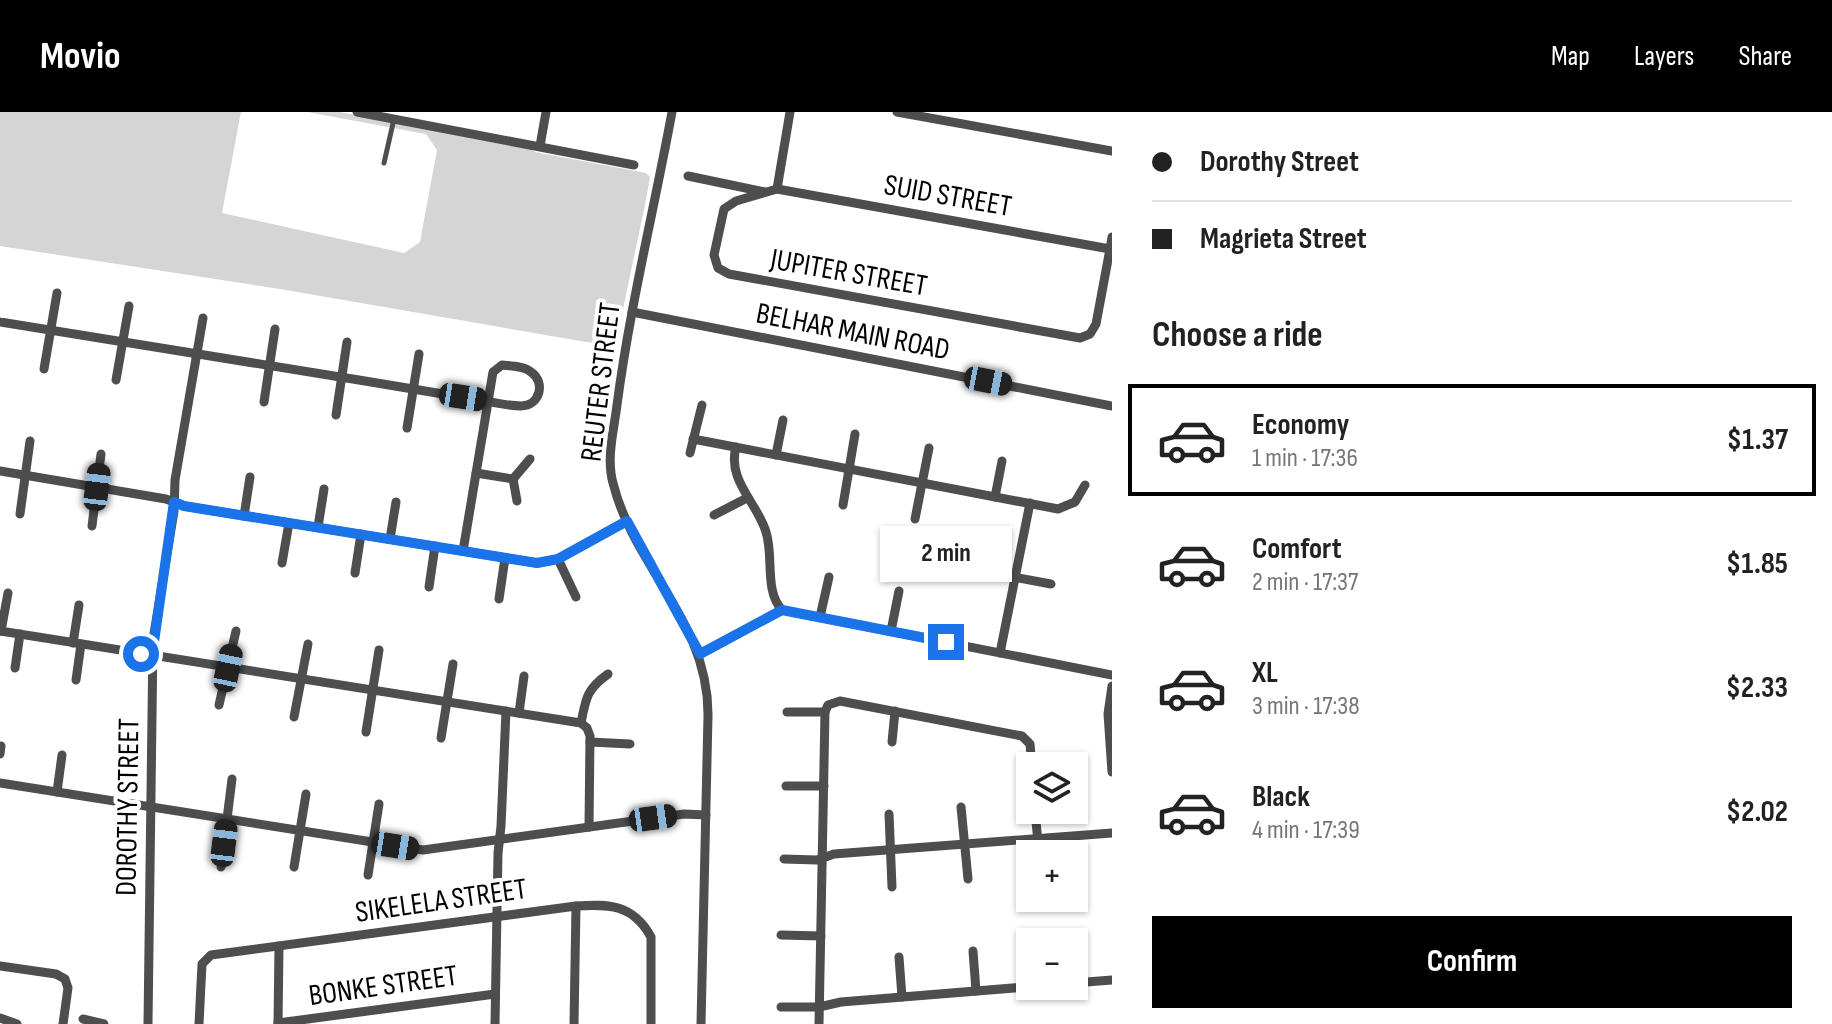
<!DOCTYPE html>
<html lang="en">
<head>
<meta charset="utf-8">
<style>
  body { margin:0; font-family:"Sofia Sans Condensed",sans-serif; background:#f6f6f6; color:#222; height:100vh; display:flex; flex-direction:column; font-size:30px; white-space:nowrap }
  * { box-sizing:border-box; margin:0 }
  p { font-size:26px; color:#767676 }
  .icon { flex:none; width:44px; height:44px; fill:none; stroke:currentColor; stroke-width:2; stroke-linecap:round; stroke-linejoin:round }
  .map { position:relative; flex:1; overflow:hidden }
  .drawer { display:flex; flex-direction:column; background:#fff; width:720px }
  .drawer>* { flex:none }
  .banner { display:grid; align-content:center; height:176px; padding:0 40px; background:#fff }
  .tools { position:absolute; left:1016px; top:640px; display:grid; gap:16px }
  .tools a { display:grid; place-items:center; width:72px; height:72px; border-radius:0px; background:#fff; box-shadow:0 2px 6px #0004; font-size:40px }
  .end { position:absolute; width:36px; height:36px; margin:-18px; border:10px solid #1a73e8; background:#fff; box-shadow:0 0 0 4px #fff }
  .from { border-radius:50% }
  .bubble { position:absolute; height:56px; border-radius:0px; background:#fff; box-shadow:0 2px 6px #0004; font-size:26px; font-weight:700; line-height:56px; text-align:center }
  .car { position:absolute; width:24px; height:48px; margin:-24px -12px; border-radius:10px; box-shadow:0 0 6px 2px #0007; background:linear-gradient(#222 24%,#8ab4d8 0 40%,#222 0 76%,#8ab4d8 0 86%,#222 0) }
  .banner b { display:flex; align-items:center; gap:28px; height:76px; font-size:30px }
  .banner b+b { border-top:2px solid #e0e0e0 }
  .banner i { width:20px; height:20px; background:#222 }
  ul { padding:0; list-style:none }
  li { display:flex; align-items:center; gap:24px; height:112px; margin:0 16px 12px; padding:0 24px; border:4px solid transparent; border-radius:0px }
  li div { flex:1 }
  li b { display:block; font-size:30px }
  li em { font-style:normal; font-weight:700 }
  li.on { border-color:#000 }
  li>.icon { width:72px; height:72px; stroke-width:1.5 }
  h2 { padding:0 40px; font-size:36px; line-height:96px }
  .cta { display:flex; gap:16px; margin-top:auto; padding:16px 40px }
  .cta a { flex:1; height:92px; border-radius:0px; background:#000; color:#fff; font-size:32px; font-weight:700; line-height:92px; text-align:center }
  header { display:flex; align-items:center; gap:48px; box-sizing:border-box; height:112px; padding:0 40px; background:#000; color:#fff }
  header strong { font-size:38px }
  nav { display:flex; gap:44px; margin-inline-start:auto; font-size:28px }
  main { display:flex; flex:1; min-height:0 }
  .map>svg:first-child { display:block }
  .green { fill:#d5d5d5 }
  .lines { fill:none; stroke-linecap:round; stroke-linejoin:round }
  .service { stroke:#4e4e4e; stroke-width:5 }
  .minor { stroke:#4e4e4e; stroke-width:9 }
  .route { stroke:#1a73e8; stroke-width:10 }
  .labels { text-anchor:middle; stroke-width:8; stroke-linejoin:round; paint-order:stroke }
  .street-label { font-size:30px; fill:#000; stroke:#fff }
</style>
</head>
<body>
<header>
<strong>Movio</strong>
<nav><a>Map</a><a>Layers</a><a>Share</a></nav>
</header>
<main>
<div class="map">
<svg width="1112" height="912" viewBox="0 0 1112 912">
  <rect width="100%" height="100%" fill="#fff"/>
  <path class="green" d="M0 0H241L222 101 404 141 420 130 437 38 426 22 307 0H339L527 34 535 40 646 61 650 65 646 88 615 235 280 177 0 134Z"/>
  <g class="lines">
    <path class="service" d="M384 51 394 7"/>
    <g class="minor">
      <path d="M357 0 634 53"/>
      <path d="M672 0C654 98 630 194 617 293 614 318 606 346 613 371 634 456 709 509 708 604L701 912"/>
      <path d="M897 0 1112 39"/>
      <path d="M540 34 546 0"/>
      <path d="M688 64 765 80"/>
      <path d="M777 77 790 0"/>
      <path d="M1110 137 777 77 736 89 724 97 714 143 718 156 729 162 1080 226 1090 222 1096 212 1110 137 1112 125"/>
      <path d="M632 200 1112 294"/>
      <path d="M0 210C122 230 244 250 365 269 401 275 437 281 473 287 489 289 506 294 521 294 540 294 546 270 531 260 524 254 511 254 502 253L493 260 463 439"/>
      <path d="M44 257 57 181"/>
      <path d="M116 268 129 194"/>
      <path d="M264 290 275 217"/>
      <path d="M336 303 347 230"/>
      <path d="M407 316 419 242"/>
      <path d="M693 327 1058 397 1075 390 1085 373"/>
      <path d="M736 335C727 369 757 390 766 420 774 444 764 479 782 498"/>
      <path d="M690 341 702 293"/>
      <path d="M776 343 783 308"/>
      <path d="M0 359 166 387 184 394 537 451 558 447 627 409"/>
      <path d="M476 361 513 367 530 347"/>
      <path d="M513 367 517 389"/>
      <path d="M995 385 1002 349"/>
      <path d="M843 393 855 322"/>
      <path d="M20 402 30 329"/>
      <path d="M714 403 747 386"/>
      <path d="M244 404 250 365"/>
      <path d="M915 407 929 336"/>
      <path d="M92 414 101 342"/>
      <path d="M318 415 324 377"/>
      <path d="M390 427 396 390"/>
      <path d="M558 447 576 485"/>
      <path d="M282 451 289 411"/>
      <path d="M976 458 1051 472"/>
      <path d="M355 461 361 422"/>
      <path d="M429 475 435 434"/>
      <path d="M499 487 505 446"/>
      <path d="M820 505 829 465"/>
      <path d="M0 519 581 611 587 616 590 624 589 715"/>
      <path d="M1 519 8 481"/>
      <path d="M891 519 899 479"/>
      <path d="M73 531 79 493"/>
      <path d="M1000 541 1030 391"/>
      <path d="M700 542 782 498 1112 563"/>
      <path d="M15 556 20 522"/>
      <path d="M76 568 81 532"/>
      <path d="M1112 574 1108 602 1112 660"/>
      <path d="M219 593 236 519"/>
      <path d="M787 600H825"/>
      <path d="M519 601 524 564"/>
      <path d="M294 605 308 532"/>
      <path d="M581 611C586 586 586 578 608 562"/>
      <path d="M366 620 379 538"/>
      <path d="M441 626 453 552"/>
      <path d="M590 630 630 632"/>
      <path d="M892 630 895 599"/>
      <path d="M0 642 1 634"/>
      <path d="M0 671 423 738 684 702 706 703"/>
      <path d="M786 674H824"/>
      <path d="M57 680 62 643"/>
      <path d="M961 695 968 767"/>
      <path d="M1035 698 1039 742"/>
      <path d="M889 702 892 775"/>
      <path d="M784 747 817 748 834 742 1112 721"/>
      <path d="M221 755 232 667"/>
      <path d="M294 755 306 682"/>
      <path d="M368 763 379 692"/>
      <path d="M781 823 821 824"/>
      <path d="M973 839 976 879"/>
      <path d="M899 845 902 885"/>
      <path d="M0 854 56 862 65 867 68 876 63 912"/>
      <path d="M1074 871 1112 868"/>
      <path d="M781 895H819L841 890 1038 874"/>
      <path d="M0 906 17 912"/>
      <path d="M83 907 104 912"/>
      <path d="M278 911 495 882"/>
      <path d="M148 912 153 528 174 399 175 368 203 206"/>
      <path d="M199 912 202 852 211 843 576 794C609 792 633 792 651 825V912"/>
      <path d="M278 912 279 834"/>
      <path d="M495 912 498 741 501 714 506 599"/>
      <path d="M574 912 576 794"/>
      <path d="M819 912 825 600 828 593 840 589 1022 624 1030 632 1032 654"/>
    </g>
  </g>
  <g class="lines">
    <path class="route" d="M141 542 152 544 174 390 184 394 537 451 558 447 627 409 700 542 782 498 946 530"/>
  </g>
  <g class="labels">
    <g class="street-label">
      <text transform="translate(948 83) rotate(10)" y="10">SUID STREET</text>
      <text transform="translate(849 160) rotate(10)" y="10">JUPITER STREET</text>
      <text transform="translate(853 219) rotate(11)" y="10">BELHAR MAIN ROAD</text>
      <text transform="translate(600 270) rotate(-83)" y="10">REUTER STREET</text>
      <text transform="translate(127 695) rotate(-89)" y="10">DOROTHY STREET</text>
      <text transform="translate(441 788) rotate(-8)" y="10">SIKELELA STREET</text>
      <text transform="translate(383 873) rotate(-8)" y="10">BONKE STREET</text>
    </g>
  </g>
</svg>
<div class="tools">
<a><svg class="icon" aria-label="layers" viewBox="0 0 24 24"><path d="M12 4l9 5-9 5-9-5zM3 14l9 5 9-5"/></svg></a>
<a>+</a>
<a>−</a>
</div>
<i class="end from" style="left:141px;top:542px"></i>
<i class="end" style="left:946px;top:530px"></i>
<div class="bubble" style="left:880px;top:414px;width:132px">2 min</div>
<i class="car" style="left:988px;top:269px;rotate:101deg"></i>
<i class="car" style="left:463px;top:285px;rotate:99deg"></i>
<i class="car" style="left:97px;top:375px;rotate:7deg"></i>
<i class="car" style="left:228px;top:556px;rotate:12deg"></i>
<i class="car" style="left:653px;top:706px;rotate:82deg"></i>
<i class="car" style="left:224px;top:731px;rotate:7deg"></i>
<i class="car" style="left:395px;top:734px;rotate:99deg"></i>
</div>
<section class="drawer">
<div class="banner">
<b><i class="from"></i>Dorothy Street</b>
<b><i></i>Magrieta Street</b>
</div>
<h2>Choose a ride</h2>
<ul>
<li class="on"><svg class="icon" aria-label="car" viewBox="0 0 24 24"><path d="M5 17H2v-5l4-1 3-4h7l3 4 3 1v5h-3M9 17h6M6 11h13"/><circle cx="7" cy="17" r="2"/><circle cx="17" cy="17" r="2"/></svg><div><b>Economy</b><p>1 min · 17:36</p></div><em>$1.37</em></li>
<li><svg class="icon" aria-label="car" viewBox="0 0 24 24"><path d="M5 17H2v-5l4-1 3-4h7l3 4 3 1v5h-3M9 17h6M6 11h13"/><circle cx="7" cy="17" r="2"/><circle cx="17" cy="17" r="2"/></svg><div><b>Comfort</b><p>2 min · 17:37</p></div><em>$1.85</em></li>
<li><svg class="icon" aria-label="car" viewBox="0 0 24 24"><path d="M5 17H2v-5l4-1 3-4h7l3 4 3 1v5h-3M9 17h6M6 11h13"/><circle cx="7" cy="17" r="2"/><circle cx="17" cy="17" r="2"/></svg><div><b>XL</b><p>3 min · 17:38</p></div><em>$2.33</em></li>
<li><svg class="icon" aria-label="car" viewBox="0 0 24 24"><path d="M5 17H2v-5l4-1 3-4h7l3 4 3 1v5h-3M9 17h6M6 11h13"/><circle cx="7" cy="17" r="2"/><circle cx="17" cy="17" r="2"/></svg><div><b>Black</b><p>4 min · 17:39</p></div><em>$2.02</em></li>
</ul>
<div class="cta"><a>Confirm</a></div>
</section>
</main>
</body>
</html>
